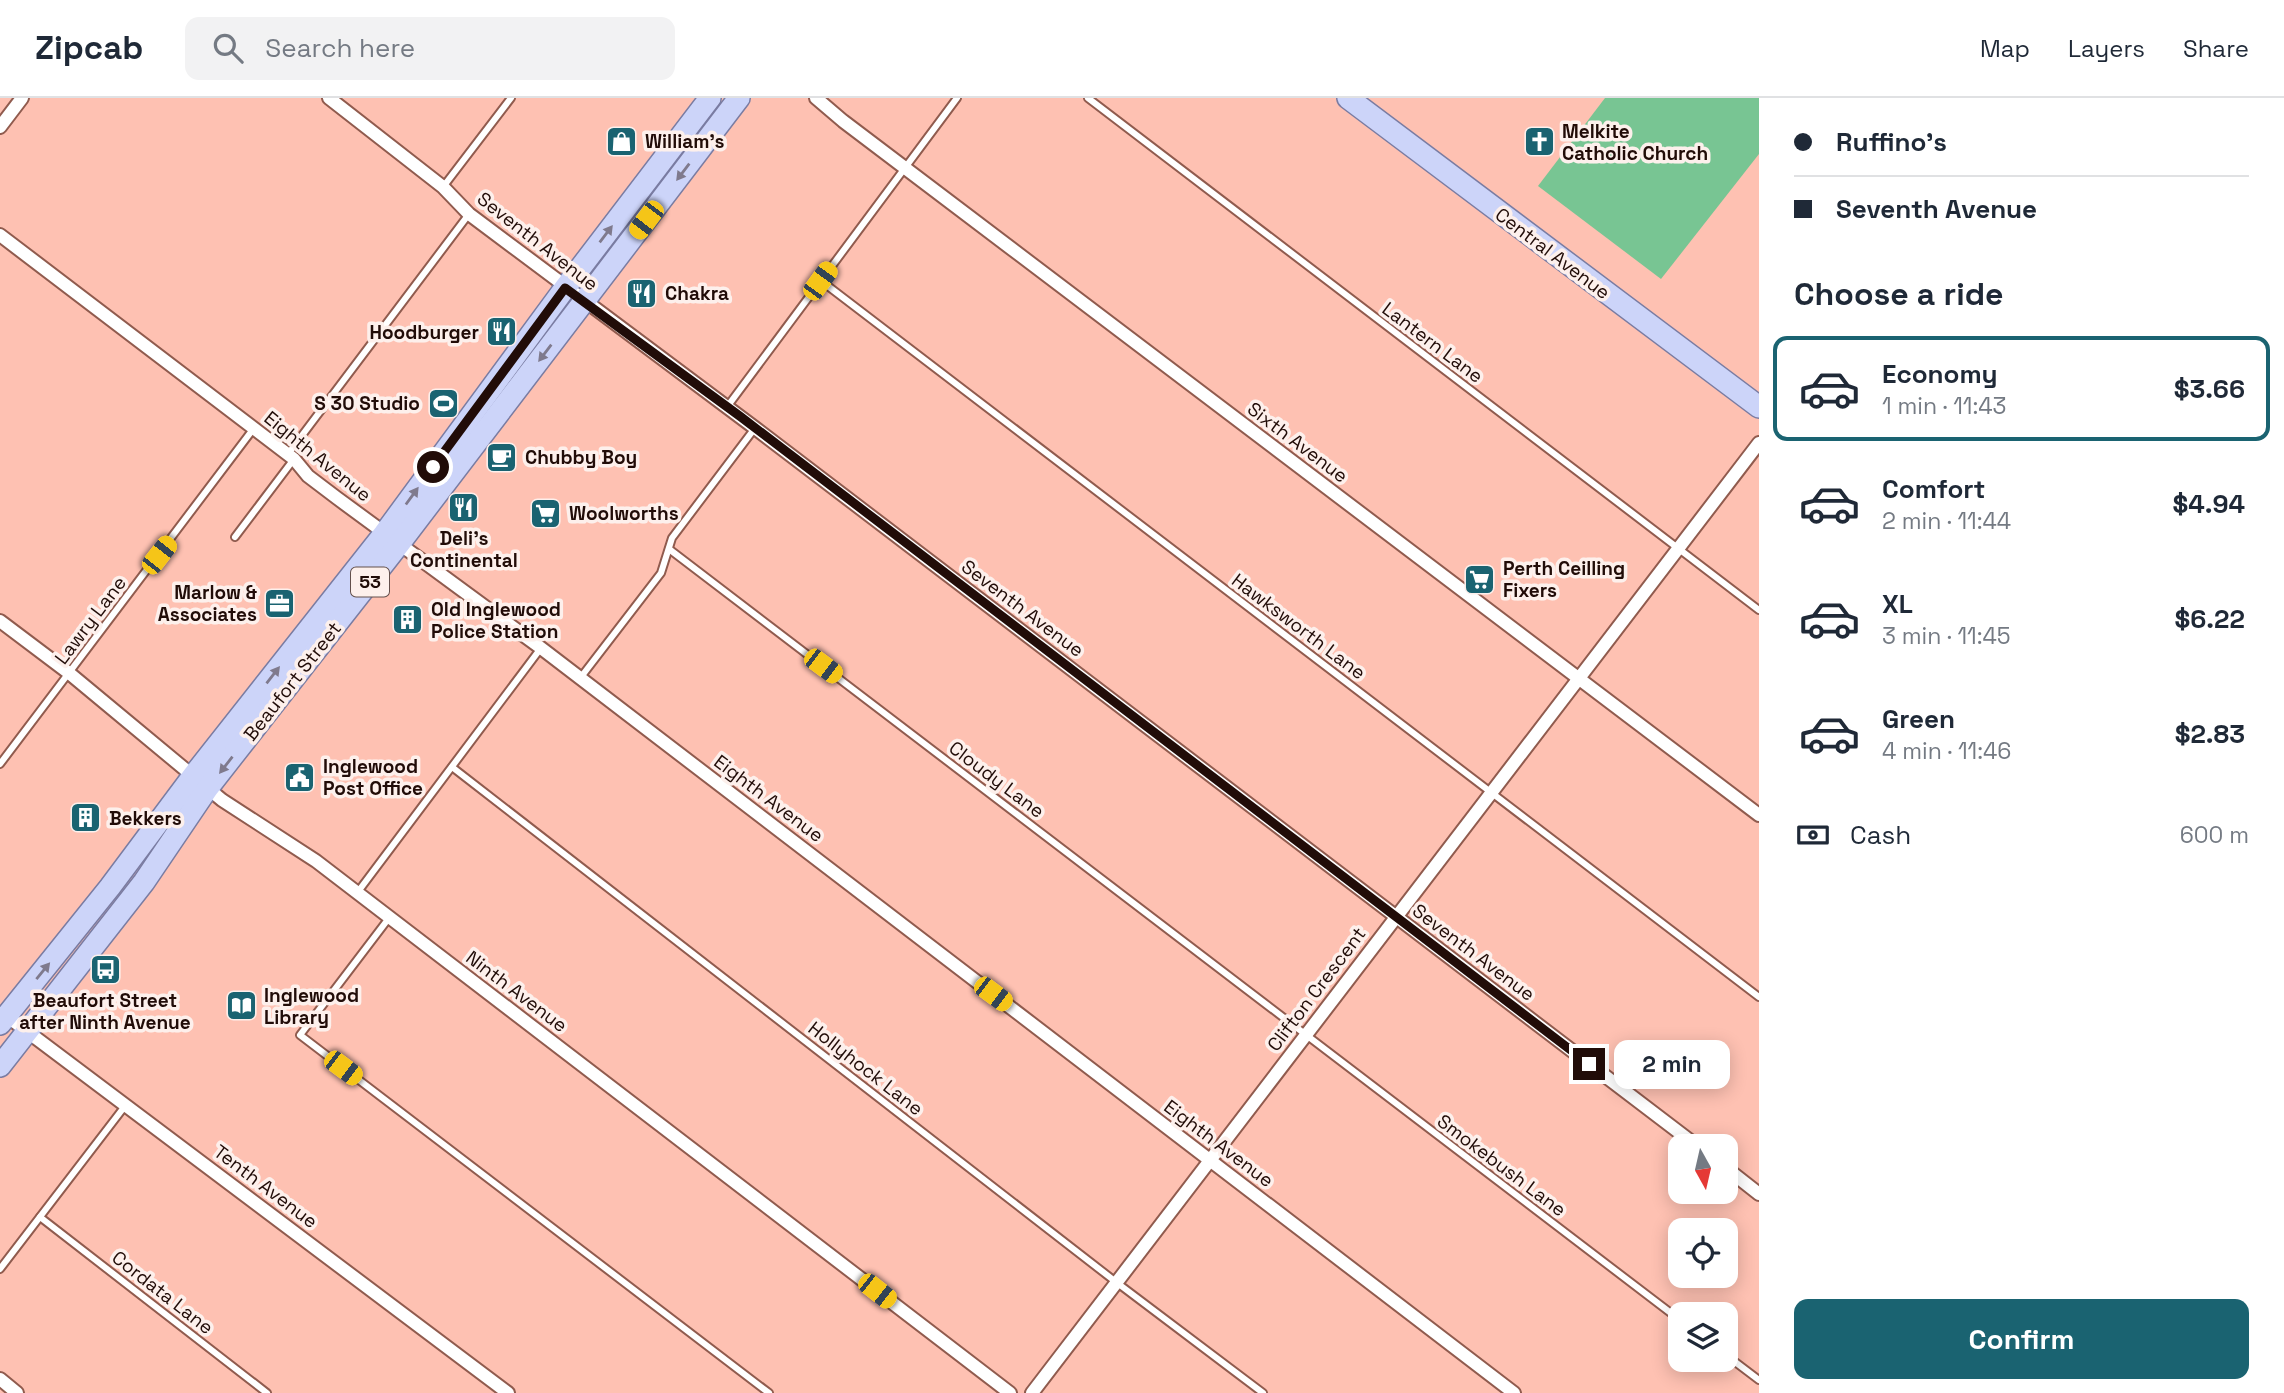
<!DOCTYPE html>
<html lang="en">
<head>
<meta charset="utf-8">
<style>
  body { margin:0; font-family:"Space Grotesk",sans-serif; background:#f2f2f3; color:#1f2937; height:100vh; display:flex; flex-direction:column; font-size:26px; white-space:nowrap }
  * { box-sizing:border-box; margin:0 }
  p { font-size:23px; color:#747a83 }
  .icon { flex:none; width:38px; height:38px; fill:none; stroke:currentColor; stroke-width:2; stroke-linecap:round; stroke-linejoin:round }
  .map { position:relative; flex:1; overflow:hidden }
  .sheet { display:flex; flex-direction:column; background:#fff; width:525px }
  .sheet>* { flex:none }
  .guide { display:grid; align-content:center; height:154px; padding:0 35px; background:#fff }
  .needle { width:46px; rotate:172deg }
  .buttons { position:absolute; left:1668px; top:1036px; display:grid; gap:14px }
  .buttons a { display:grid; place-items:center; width:70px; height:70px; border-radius:14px; background:#fff; box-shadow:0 4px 18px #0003; font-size:35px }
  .end { position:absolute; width:32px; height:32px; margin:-16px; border:9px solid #210c08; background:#fff; box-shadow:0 0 0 4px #fff }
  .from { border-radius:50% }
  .bubble { position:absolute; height:49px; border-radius:14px; background:#fff; box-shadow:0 4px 18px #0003; font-size:23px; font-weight:700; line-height:49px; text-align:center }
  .car { position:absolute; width:21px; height:42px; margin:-21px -10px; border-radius:9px; box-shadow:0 0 5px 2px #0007; background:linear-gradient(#f5c518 24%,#345 0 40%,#f5c518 0 76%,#345 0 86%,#f5c518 0) }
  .guide b { display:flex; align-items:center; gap:24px; height:66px; font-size:26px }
  .guide b+b { border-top:2px solid #e0e1e3 }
  .guide i { width:18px; height:18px; background:#1f2937 }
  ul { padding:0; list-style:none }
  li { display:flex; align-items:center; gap:21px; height:105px; margin:0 14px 10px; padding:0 21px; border:4px solid transparent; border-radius:14px }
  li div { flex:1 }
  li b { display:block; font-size:26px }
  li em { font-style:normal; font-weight:700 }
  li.selected { border-color:#1a6371 }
  li>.icon { width:63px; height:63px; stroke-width:1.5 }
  h2 { padding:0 35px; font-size:32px; line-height:84px }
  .pay { display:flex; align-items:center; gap:18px; height:77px; padding:0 35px; font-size:26px }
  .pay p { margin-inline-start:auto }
  .button { display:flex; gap:14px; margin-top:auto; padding:14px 35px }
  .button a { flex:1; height:80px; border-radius:14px; background:#1a6371; color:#fff; font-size:28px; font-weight:700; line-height:80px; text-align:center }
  header { display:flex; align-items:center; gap:42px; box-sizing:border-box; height:98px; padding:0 35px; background:#fff; border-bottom:2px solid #e0e1e3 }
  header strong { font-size:33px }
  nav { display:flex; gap:38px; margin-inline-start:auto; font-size:24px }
  .search { width:490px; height:63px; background:#f2f2f3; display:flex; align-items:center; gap:18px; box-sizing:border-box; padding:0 24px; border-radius:14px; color:#747a83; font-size:26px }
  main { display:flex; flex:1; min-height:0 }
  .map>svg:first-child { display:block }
  .green { fill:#78c593 }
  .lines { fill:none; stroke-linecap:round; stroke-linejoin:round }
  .service-casing { stroke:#905b4e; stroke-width:10 }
  .minor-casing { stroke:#905b4e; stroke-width:16 }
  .primary-casing { stroke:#7a7ca2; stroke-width:24 }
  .service { stroke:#fff; stroke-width:6 }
  .minor { stroke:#fff; stroke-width:12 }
  .primary { stroke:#ccd4f9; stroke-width:21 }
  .oneway { fill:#7f7a8d }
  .route { stroke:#210c08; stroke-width:9 }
  .labels { text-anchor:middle; stroke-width:7; stroke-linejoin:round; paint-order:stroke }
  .shield { fill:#fdf0ec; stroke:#63504c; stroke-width:2 }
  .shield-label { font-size:18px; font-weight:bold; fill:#210c08 }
  .poi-label { font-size:19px; font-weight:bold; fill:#210c08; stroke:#fdf0ec; text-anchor:start }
  .street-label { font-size:19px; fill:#210c08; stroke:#fdf0ec }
</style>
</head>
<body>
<header>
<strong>Zipcab</strong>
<div class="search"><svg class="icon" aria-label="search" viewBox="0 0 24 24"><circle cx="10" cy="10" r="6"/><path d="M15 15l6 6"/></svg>Search here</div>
<nav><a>Map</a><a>Layers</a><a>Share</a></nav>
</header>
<main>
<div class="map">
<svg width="1759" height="1295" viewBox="0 0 1759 1295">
  <rect width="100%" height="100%" fill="#fec1b2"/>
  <path class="green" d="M1605 0H1759V56L1661 181 1538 88Z"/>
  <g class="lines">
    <defs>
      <g id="service">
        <path d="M1088 0 1759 512"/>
        <path d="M443 89 511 0"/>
        <path d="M820 182 1759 899"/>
        <path d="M727 309 957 0"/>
        <path d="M288 356 469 116"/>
        <path d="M235 439 294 361"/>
        <path d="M669 451 1680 1222"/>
        <path d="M581 579 661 475 672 440 755 330"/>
        <path d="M0 666 254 330"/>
        <path d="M452 669 1116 1184 1263 1295"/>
        <path d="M357 795 541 550"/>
        <path d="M389 820 300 937 769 1295"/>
        <path d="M40 1119 267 1295"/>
        <path d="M0 1171 125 1008"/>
        <path d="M1726 1257 1759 1282"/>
      </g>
      <g id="minor">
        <path d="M329 0 443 89 469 116 755 330 1697 1048"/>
        <path d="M816 0 843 23 1759 717"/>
        <path d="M0 29 22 0"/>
        <path d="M0 137 294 361 308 378 337 400 541 550 1514 1295"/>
        <path d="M0 523 69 575 222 702 316 763 1010 1295"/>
        <path d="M4 916 508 1295"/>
        <path d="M1726 1070 1759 1096"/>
        <path d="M0 1281 17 1295"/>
        <path d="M1032 1295 1759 345"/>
      </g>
      <g id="primary">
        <path d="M1348 0 1759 309"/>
        <path d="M0 926 110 789 193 678 384 436 565 190 710 0"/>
        <path d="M0 968 144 784 207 691 399 446 739 0"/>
      </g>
    </defs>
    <use href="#service" class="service-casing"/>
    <use href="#minor" class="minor-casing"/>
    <use href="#primary" class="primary-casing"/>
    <use href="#service" class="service"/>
    <use href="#minor" class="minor"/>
    <use href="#primary" class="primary"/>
  </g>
  <defs><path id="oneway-solid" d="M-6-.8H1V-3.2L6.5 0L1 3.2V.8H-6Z" transform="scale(1.75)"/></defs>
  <g class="oneway">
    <use href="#oneway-solid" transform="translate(683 74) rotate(127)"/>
    <use href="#oneway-solid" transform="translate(606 136) rotate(-53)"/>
    <use href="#oneway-solid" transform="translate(545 255) rotate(127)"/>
    <use href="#oneway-solid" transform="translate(412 398) rotate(-54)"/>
    <use href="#oneway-solid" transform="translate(273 577) rotate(-52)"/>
    <use href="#oneway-solid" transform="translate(226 667) rotate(128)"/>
    <use href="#oneway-solid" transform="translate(43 873) rotate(-51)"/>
  </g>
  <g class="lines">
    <path class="route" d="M433 369 565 190 741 319 1589 966"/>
  </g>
  <defs>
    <symbol id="shop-square" viewBox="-11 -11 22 22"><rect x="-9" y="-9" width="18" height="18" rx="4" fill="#1a6371" stroke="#fdf0ec"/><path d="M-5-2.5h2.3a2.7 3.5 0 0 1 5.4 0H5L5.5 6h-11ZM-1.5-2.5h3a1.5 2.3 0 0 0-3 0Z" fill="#fff"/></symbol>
    <symbol id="church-square" viewBox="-11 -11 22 22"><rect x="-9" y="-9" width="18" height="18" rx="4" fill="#1a6371" stroke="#fdf0ec"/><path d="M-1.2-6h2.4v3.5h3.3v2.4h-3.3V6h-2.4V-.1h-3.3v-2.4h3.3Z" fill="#fff"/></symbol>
    <symbol id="restaurant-square" viewBox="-11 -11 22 22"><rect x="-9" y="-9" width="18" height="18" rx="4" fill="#1a6371" stroke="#fdf0ec"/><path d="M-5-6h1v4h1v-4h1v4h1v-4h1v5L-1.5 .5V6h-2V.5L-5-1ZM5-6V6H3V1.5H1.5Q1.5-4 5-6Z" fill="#fff"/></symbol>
    <symbol id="stadium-square" viewBox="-11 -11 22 22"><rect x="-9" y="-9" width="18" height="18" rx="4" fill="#1a6371" stroke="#fdf0ec"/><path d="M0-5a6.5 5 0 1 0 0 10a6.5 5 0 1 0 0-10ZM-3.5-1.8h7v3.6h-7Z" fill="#fff"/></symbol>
    <symbol id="cafe-square" viewBox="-11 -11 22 22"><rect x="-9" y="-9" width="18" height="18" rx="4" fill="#1a6371" stroke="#fdf0ec"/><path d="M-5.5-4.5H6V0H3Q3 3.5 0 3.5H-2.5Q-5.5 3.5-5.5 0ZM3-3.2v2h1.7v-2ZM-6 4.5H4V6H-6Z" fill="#fff"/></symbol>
    <symbol id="supermarket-square" viewBox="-11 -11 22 22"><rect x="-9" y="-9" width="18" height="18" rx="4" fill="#1a6371" stroke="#fdf0ec"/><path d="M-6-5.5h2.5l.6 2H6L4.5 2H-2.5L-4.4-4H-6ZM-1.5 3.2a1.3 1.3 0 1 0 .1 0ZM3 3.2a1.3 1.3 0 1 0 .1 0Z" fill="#fff"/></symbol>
    <symbol id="office-square" viewBox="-11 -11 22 22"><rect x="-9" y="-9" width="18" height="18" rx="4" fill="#1a6371" stroke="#fdf0ec"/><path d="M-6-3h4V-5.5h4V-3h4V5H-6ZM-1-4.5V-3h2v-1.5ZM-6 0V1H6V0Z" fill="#fff"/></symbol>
    <symbol id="building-square" viewBox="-11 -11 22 22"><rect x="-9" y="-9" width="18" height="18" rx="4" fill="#1a6371" stroke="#fdf0ec"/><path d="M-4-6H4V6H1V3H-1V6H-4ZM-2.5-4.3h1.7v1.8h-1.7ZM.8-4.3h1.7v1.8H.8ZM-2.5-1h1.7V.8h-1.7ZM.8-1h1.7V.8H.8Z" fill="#fff"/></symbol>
    <symbol id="civic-square" viewBox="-11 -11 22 22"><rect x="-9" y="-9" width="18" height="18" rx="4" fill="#1a6371" stroke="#fdf0ec"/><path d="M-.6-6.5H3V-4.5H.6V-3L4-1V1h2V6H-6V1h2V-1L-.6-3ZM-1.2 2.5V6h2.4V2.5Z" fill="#fff"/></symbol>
    <symbol id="bus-square" viewBox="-11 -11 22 22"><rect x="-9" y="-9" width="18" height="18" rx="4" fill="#1a6371" stroke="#fdf0ec"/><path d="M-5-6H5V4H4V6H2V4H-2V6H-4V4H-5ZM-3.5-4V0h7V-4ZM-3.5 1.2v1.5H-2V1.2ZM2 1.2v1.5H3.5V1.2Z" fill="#fff"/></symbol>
    <symbol id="library-square" viewBox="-11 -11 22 22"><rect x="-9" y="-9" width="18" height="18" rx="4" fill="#1a6371" stroke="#fdf0ec"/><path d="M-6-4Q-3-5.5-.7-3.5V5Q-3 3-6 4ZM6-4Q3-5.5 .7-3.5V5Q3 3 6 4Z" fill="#fff"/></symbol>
  </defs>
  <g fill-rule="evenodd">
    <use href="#shop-square" x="604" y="26" width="35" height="35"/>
    <use href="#church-square" x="1522" y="26" width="35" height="35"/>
    <use href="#restaurant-square" x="624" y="178" width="35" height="35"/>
    <use href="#restaurant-square" x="484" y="216" width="35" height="35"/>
    <use href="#stadium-square" x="426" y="288" width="35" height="35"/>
    <use href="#cafe-square" x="484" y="342" width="35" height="35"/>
    <use href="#restaurant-square" x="446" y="392" width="35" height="35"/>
    <use href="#supermarket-square" x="528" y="398" width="35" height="35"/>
    <use href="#supermarket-square" x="1462" y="464" width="35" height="35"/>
    <use href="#office-square" x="262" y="488" width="35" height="35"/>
    <use href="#building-square" x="390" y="504" width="35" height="35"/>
    <use href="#civic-square" x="282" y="662" width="35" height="35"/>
    <use href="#building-square" x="68" y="702" width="35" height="35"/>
    <use href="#bus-square" x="88" y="854" width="35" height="35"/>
    <use href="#library-square" x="224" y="890" width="35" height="35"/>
  </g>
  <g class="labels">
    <rect class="shield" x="351" y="469.5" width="38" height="29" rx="5"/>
    <g class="shield-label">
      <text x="370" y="490">53</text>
    </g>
    <g class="poi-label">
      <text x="1562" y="40">Melkite<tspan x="1562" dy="22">Catholic Church</tspan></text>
      <text x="645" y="50">William's</text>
      <text x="665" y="202">Chakra</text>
      <text x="479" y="241" text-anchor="end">Hoodburger</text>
      <text x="420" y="312" text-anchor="end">S 30 Studio</text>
      <text x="525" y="366">Chubby Boy</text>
      <text x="569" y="422">Woolworths</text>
      <text x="464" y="447" text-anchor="middle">Deli's<tspan x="464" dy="22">Continental</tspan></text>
      <text x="1503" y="477">Perth Ceilling<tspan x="1503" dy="22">Fixers</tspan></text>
      <text x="257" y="501" text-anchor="end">Marlow &amp;<tspan x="257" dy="22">Associates</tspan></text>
      <text x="431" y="518">Old Inglewood<tspan x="431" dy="22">Police Station</tspan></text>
      <text x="323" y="675">Inglewood<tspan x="323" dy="22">Post Office</tspan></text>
      <text x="109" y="727">Bekkers</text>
      <text x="264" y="904">Inglewood<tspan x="264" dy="22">Library</tspan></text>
      <text x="105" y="909" text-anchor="middle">Beaufort Street<tspan x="105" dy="22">after Ninth Avenue</tspan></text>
    </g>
    <g class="street-label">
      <text transform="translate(538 143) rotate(38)" y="7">Seventh Avenue</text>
      <text transform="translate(1553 155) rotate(37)" y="7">Central Avenue</text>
      <text transform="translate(1433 244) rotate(37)" y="7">Lantern Lane</text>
      <text transform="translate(1298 344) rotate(37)" y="7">Sixth Avenue</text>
      <text transform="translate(318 358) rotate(39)" y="7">Eighth Avenue</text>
      <text transform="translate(1023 510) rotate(37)" y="7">Seventh Avenue</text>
      <text transform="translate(90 522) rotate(-53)" y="7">Lawry Lane</text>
      <text transform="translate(1299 528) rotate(37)" y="7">Hawksworth Lane</text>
      <text transform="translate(292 583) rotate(-52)" y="7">Beaufort Street</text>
      <text transform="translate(997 681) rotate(37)" y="7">Cloudy Lane</text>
      <text transform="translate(769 700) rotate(37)" y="7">Eighth Avenue</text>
      <text transform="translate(1474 854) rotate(37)" y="7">Seventh Avenue</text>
      <text transform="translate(1316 891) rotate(-53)" y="7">Clifton Crescent</text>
      <text transform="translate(517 893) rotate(37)" y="7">Ninth Avenue</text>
      <text transform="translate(866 970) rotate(38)" y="7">Hollyhock Lane</text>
      <text transform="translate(1219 1045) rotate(37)" y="7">Eighth Avenue</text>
      <text transform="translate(1502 1067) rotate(37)" y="7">Smokebush Lane</text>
      <text transform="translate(266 1088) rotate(37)" y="7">Tenth Avenue</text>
      <text transform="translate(163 1194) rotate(38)" y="7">Cordata Lane</text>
    </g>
  </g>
</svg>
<div class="buttons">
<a><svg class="needle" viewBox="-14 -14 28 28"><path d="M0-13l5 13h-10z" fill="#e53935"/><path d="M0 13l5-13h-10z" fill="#747a83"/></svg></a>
<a><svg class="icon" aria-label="locate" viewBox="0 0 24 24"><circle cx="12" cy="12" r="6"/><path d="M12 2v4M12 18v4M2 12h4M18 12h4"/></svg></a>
<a><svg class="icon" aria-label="layers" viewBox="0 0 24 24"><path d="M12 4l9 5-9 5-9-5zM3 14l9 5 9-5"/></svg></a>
</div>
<i class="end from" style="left:433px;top:369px"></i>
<i class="end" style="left:1589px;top:966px"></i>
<div class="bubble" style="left:1614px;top:942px;width:116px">2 min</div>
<i class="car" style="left:646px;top:122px;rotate:217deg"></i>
<i class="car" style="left:820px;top:183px;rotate:36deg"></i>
<i class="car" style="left:159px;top:457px;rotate:38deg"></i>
<i class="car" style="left:823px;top:568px;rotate:127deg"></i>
<i class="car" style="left:993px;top:896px;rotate:127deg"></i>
<i class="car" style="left:343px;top:970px;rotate:127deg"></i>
<i class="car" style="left:877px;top:1193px;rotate:128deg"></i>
</div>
<section class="sheet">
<div class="guide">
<b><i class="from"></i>Ruffino's</b>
<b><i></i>Seventh Avenue</b>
</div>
<h2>Choose a ride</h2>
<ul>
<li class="selected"><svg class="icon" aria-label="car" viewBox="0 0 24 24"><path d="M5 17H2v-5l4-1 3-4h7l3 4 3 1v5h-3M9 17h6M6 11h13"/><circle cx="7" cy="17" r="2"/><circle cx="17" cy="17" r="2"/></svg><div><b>Economy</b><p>1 min · 11:43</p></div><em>$3.66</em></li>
<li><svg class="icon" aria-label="car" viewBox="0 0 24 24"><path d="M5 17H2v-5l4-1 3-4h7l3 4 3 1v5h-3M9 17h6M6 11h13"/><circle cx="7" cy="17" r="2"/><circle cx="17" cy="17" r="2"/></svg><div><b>Comfort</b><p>2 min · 11:44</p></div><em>$4.94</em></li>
<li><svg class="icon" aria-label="car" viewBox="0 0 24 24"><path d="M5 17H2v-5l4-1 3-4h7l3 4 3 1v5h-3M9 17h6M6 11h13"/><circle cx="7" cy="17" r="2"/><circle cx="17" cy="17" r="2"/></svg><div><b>XL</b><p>3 min · 11:45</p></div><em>$6.22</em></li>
<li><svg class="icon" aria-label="car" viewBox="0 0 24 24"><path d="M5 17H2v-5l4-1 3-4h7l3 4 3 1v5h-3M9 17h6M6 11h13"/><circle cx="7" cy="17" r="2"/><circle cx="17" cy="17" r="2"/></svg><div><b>Green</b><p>4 min · 11:46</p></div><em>$2.83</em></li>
</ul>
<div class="pay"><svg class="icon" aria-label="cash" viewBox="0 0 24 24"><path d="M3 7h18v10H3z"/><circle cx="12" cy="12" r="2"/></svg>Cash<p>600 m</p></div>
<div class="button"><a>Confirm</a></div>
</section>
</main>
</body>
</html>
